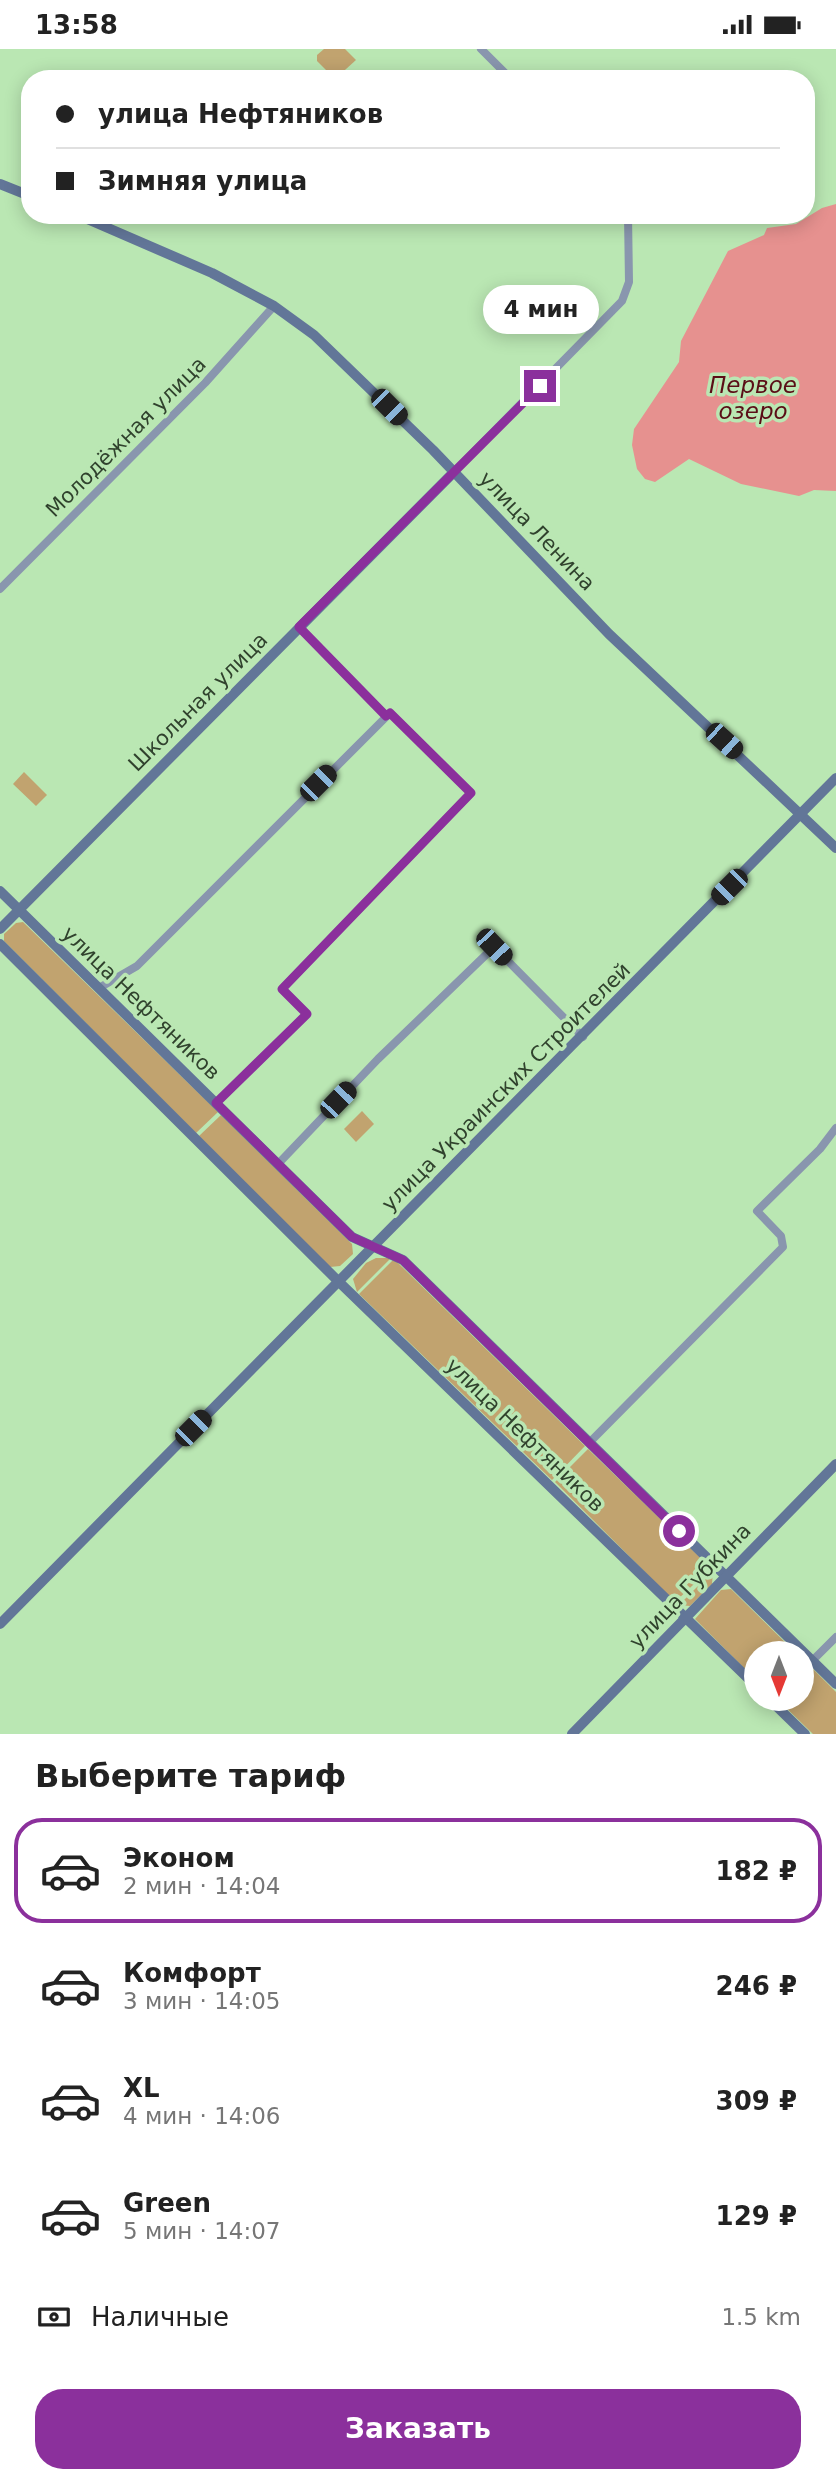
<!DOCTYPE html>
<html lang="ru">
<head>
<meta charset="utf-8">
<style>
  body { margin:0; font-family:"DejaVu Sans",sans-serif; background:#f2f2f2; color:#222; height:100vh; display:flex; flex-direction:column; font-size:26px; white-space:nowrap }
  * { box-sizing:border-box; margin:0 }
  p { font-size:23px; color:#767676 }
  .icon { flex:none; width:38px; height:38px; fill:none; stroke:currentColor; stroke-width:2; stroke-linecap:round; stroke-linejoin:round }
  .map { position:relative; height:1685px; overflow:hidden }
  .details { display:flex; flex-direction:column; background:#fff; flex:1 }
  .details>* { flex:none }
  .top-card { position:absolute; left:21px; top:21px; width:794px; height:154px; border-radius:28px; box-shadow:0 4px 18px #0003; display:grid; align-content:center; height:154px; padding:0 35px; background:#fff }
  .needle { width:46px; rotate:180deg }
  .controls { position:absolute; left:744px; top:1592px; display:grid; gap:14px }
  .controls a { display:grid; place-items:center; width:70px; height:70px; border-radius:50%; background:#fff; box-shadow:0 4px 18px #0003; font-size:35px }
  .end { position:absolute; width:32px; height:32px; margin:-16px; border:9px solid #8b309c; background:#fff; box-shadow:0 0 0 4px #fff }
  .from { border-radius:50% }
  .bubble { position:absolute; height:49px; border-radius:24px; background:#fff; box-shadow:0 4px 18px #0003; font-size:23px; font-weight:700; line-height:49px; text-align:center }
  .car { position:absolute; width:21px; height:42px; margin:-21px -10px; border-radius:9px; box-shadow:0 0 5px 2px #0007; background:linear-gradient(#222 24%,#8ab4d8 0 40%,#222 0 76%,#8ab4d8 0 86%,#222 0) }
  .top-card b { display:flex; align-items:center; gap:24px; height:66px; font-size:26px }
  .top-card b+b { border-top:2px solid #e0e0e0 }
  .top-card i { width:18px; height:18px; background:#222 }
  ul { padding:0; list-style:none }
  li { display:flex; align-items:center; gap:21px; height:105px; margin:0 14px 10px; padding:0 21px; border:4px solid transparent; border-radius:28px }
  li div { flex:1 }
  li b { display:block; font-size:26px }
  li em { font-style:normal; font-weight:700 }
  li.on { border-color:#8b309c }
  li>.icon { width:63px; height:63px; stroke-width:1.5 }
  h2 { padding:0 35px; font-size:32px; line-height:84px }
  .pay { display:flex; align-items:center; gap:18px; height:77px; padding:0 35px; font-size:26px }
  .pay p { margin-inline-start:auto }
  .button { display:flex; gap:14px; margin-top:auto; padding:14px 35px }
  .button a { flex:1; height:80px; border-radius:28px; background:#8b309c; color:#fff; font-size:28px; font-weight:700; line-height:80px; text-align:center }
  .status { display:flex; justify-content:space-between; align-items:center; height:49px; padding:0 35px; background:#fff; direction:ltr }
  .status svg { height:19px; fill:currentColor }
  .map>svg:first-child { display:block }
  .green { fill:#c1a36f }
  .water { fill:#e6918f }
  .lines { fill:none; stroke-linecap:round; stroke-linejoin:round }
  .street { stroke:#8996ae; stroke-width:8 }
  .secondary { stroke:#627698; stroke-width:10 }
  .route { stroke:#8b309c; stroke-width:9 }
  .labels { text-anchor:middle; stroke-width:7; stroke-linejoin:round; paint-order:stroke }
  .street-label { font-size:21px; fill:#30422d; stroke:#bae7b3 }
  .water-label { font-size:23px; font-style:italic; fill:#5a0e16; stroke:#bae7b3 }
</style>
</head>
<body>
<div class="status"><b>13:58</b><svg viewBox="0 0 49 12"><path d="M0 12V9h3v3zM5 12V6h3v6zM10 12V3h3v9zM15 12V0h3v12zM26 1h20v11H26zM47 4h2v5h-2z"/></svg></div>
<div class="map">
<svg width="836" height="1685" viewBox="0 0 836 1685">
  <rect width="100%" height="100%" fill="#bae7b3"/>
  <g class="green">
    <path d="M324 0H345L356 11 335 30 317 12V6Z"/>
    <path d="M24 723 47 746 36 757 13 735Z"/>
    <path d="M23 873 218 1063 196 1084 4 892V885L16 874Z"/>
    <path d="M362 1062 374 1075 356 1093 344 1080Z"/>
    <path d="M221 1066 352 1195 353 1205 340 1217 330 1218 199 1087Z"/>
    <path d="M376 1209H391L357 1243 353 1230 366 1214Z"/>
    <path d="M394 1210 585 1397 552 1431 359 1245Z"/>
    <path d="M588 1400 711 1519 675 1553 555 1433Z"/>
    <path d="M713 1522 712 1535 690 1557 679 1556Z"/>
    <path d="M731 1540 797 1605H756V1631L695 1570 721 1541Z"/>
    <path d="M802 1609 836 1643V1685H813L777 1650H802Z"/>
  </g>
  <path class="water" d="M836 155V442L814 441 799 447 741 435 689 410 655 433 645 430 637 420 632 396 634 380 679 313 681 292 728 202 764 186 767 179 796 175 822 159Z"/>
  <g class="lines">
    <g class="street">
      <path d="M481 0 511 30"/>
      <path d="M454 423 622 252 629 233 628 166"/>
      <path d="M0 540 205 334 274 257"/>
      <path d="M299 578 386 667"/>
      <path d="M99 939 137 917 390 664 471 744 282 940 307 965 216 1054"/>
      <path d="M278 1115 378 1010 494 898 583 988"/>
      <path d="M589 1394 783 1198 781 1187 757 1162 820 1100 836 1079"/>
      <path d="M812 1612 836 1588"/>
    </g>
    <g class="secondary">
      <path d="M0 135 30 147"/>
      <path d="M78 166 212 224 274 257 314 286 433 401 609 585 836 799"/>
      <path d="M0 842 352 1188 403 1211 836 1635"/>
      <path d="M0 880 454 423"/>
      <path d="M0 895 338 1232 756 1637"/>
      <path d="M0 1575 836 729"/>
      <path d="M769 1650 805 1685"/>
      <path d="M572 1685 836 1415"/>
    </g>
  </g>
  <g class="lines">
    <path class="route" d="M540 337 299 578 386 667 390 664 471 744 282 940 307 965 216 1054 352 1188 403 1211 679 1482"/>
  </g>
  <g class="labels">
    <g class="street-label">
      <text transform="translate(126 388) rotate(-45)" y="7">Молодёжная улица</text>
      <text transform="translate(537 482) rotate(46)" y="7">улица Ленина</text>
      <text transform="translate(198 653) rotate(-45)" y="7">Школьная улица</text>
      <text transform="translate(141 954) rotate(44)" y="7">улица Нефтяников</text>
      <text transform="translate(506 1038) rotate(-45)" y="7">улица Украинских Строителей</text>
      <text transform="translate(525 1386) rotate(44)" y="7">улица Нефтяников</text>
      <text transform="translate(690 1537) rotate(-46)" y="7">улица Губкина</text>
    </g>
    <g class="water-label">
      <text x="753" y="344">Первое<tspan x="753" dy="26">озеро</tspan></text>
    </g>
  </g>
</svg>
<div class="controls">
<a><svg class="needle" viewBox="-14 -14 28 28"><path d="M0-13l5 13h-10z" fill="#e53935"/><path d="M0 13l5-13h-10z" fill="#767676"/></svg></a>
</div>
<i class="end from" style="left:679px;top:1482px"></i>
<i class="end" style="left:540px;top:337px"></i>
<div class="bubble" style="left:483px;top:236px;width:116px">4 мин</div>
<i class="car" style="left:389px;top:358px;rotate:135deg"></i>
<i class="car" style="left:724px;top:692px;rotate:132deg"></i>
<i class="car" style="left:318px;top:734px;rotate:45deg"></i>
<i class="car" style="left:729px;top:838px;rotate:225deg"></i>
<i class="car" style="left:494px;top:898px;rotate:136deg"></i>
<i class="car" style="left:338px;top:1051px;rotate:44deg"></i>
<i class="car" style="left:193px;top:1379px;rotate:45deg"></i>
<div class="top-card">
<b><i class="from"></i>улица Нефтяников</b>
<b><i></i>Зимняя улица</b>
</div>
</div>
<section class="details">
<h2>Выберите тариф</h2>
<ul>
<li class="on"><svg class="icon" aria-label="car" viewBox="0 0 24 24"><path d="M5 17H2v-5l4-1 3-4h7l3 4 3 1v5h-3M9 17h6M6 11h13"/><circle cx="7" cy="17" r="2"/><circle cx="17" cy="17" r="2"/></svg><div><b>Эконом</b><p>2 мин · 14:04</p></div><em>182 ₽</em></li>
<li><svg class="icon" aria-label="car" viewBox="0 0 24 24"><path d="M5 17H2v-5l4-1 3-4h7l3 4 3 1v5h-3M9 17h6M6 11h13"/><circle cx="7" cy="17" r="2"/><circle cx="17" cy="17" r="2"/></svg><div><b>Комфорт</b><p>3 мин · 14:05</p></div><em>246 ₽</em></li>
<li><svg class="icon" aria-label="car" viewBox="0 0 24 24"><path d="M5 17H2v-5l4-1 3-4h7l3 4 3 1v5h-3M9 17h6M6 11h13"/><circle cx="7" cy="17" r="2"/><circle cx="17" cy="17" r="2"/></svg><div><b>XL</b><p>4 мин · 14:06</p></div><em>309 ₽</em></li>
<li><svg class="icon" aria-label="car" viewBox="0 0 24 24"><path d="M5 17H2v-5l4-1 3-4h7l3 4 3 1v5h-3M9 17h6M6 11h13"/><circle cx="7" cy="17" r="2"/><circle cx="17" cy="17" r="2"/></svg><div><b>Green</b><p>5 мин · 14:07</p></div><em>129 ₽</em></li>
</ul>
<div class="pay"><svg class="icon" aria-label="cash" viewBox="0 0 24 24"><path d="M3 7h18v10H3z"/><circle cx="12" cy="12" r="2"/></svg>Наличные<p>1.5 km</p></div>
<div class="button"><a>Заказать</a></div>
</section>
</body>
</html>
